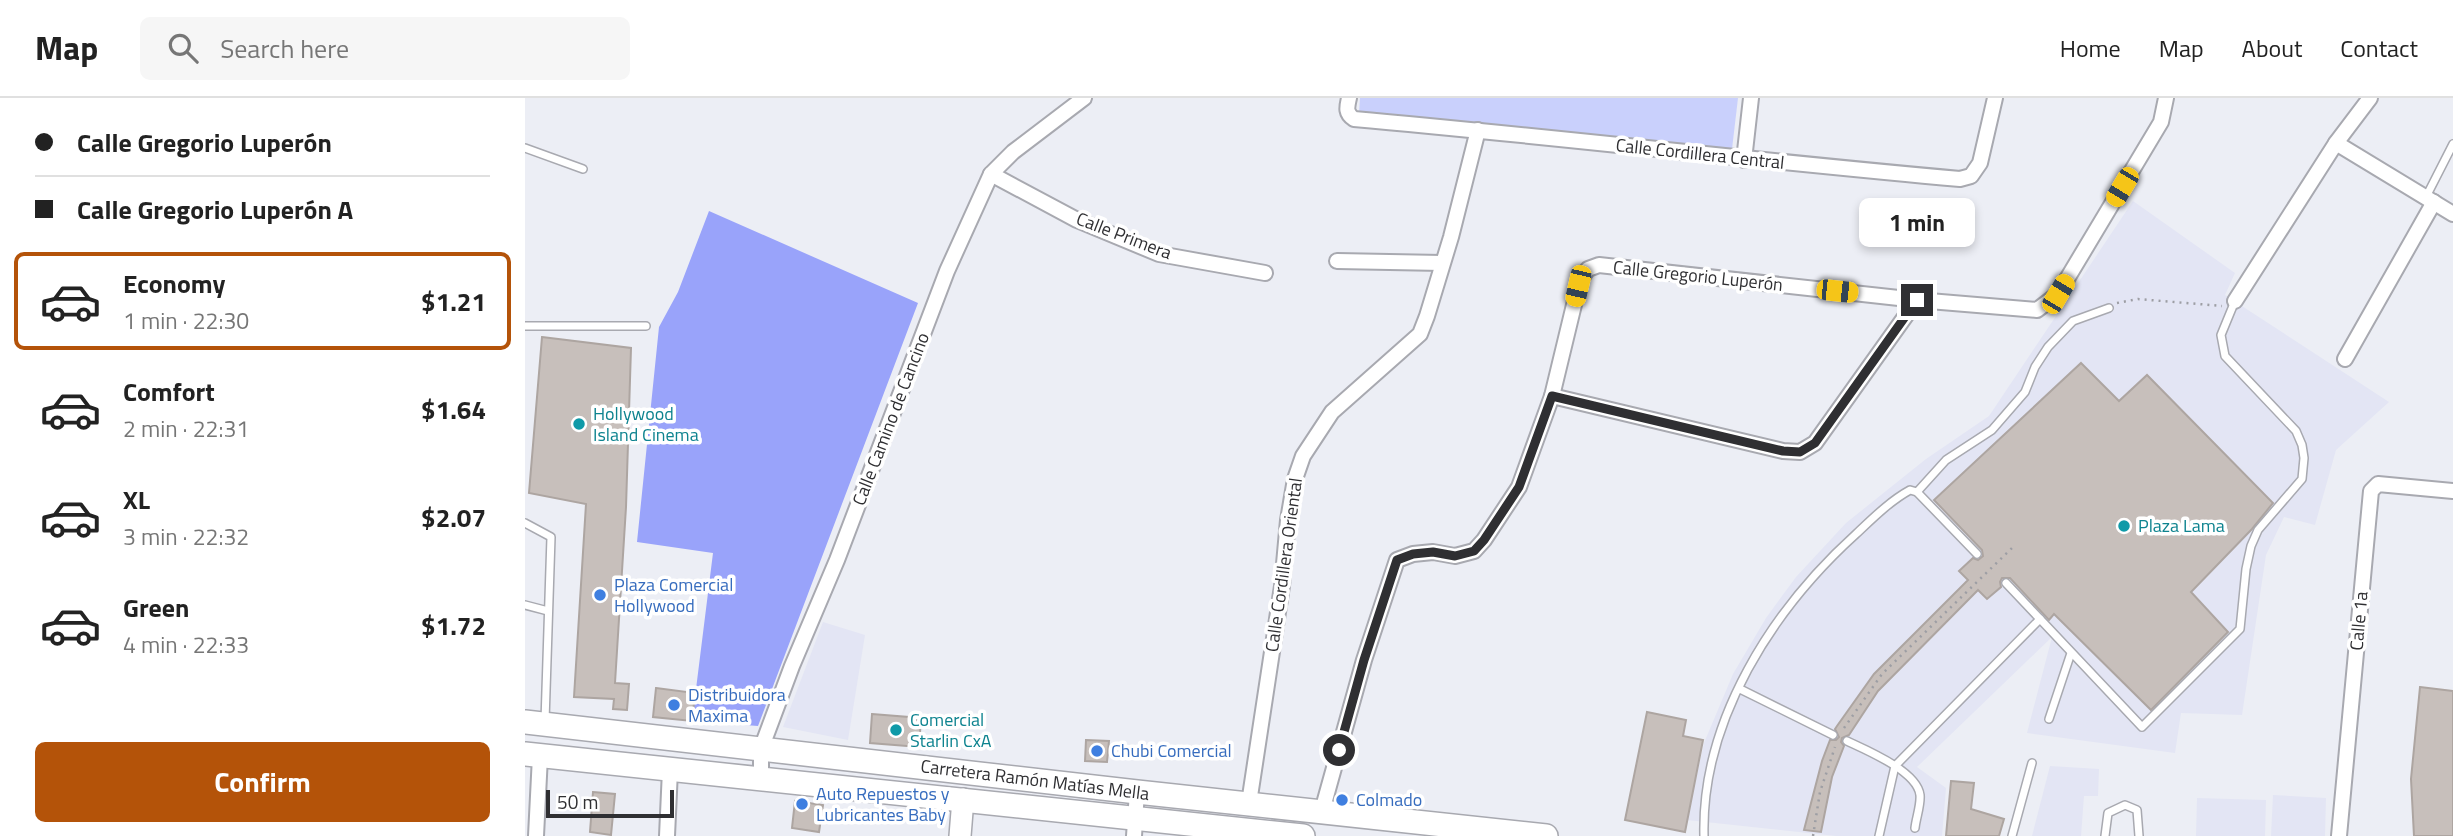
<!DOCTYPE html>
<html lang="en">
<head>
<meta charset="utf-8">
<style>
  body { margin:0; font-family:"Titillium Web",sans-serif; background:#f6f6f6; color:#222; height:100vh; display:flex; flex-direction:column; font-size:26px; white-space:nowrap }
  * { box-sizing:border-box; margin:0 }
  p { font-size:23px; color:#767676 }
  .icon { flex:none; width:38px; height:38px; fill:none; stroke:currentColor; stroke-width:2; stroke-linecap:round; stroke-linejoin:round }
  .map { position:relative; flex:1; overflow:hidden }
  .drawer { display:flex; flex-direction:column; background:#fff; width:525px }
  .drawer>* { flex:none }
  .banner { display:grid; align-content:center; height:154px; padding:0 35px; background:#fff }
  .scale { position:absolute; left:21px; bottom:18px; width:128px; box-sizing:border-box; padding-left:7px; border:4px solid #2f2f32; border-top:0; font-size:19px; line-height:24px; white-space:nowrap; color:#2f2f32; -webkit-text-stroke:5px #fff; paint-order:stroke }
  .end { position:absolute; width:32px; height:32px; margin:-16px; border:9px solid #2f2f32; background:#fff; box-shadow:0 0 0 4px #fff }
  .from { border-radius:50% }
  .bubble { position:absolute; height:49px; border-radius:10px; background:#fff; box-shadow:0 4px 10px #0003; font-size:23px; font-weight:700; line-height:49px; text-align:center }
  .car { position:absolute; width:21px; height:42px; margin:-21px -10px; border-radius:9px; box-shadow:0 0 5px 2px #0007; background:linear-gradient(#f5c518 24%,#345 0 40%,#f5c518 0 76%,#345 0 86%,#f5c518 0) }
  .banner b { display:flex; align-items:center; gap:24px; height:66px; font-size:26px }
  .banner b+b { border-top:2px solid #e0e0e0 }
  .banner i { width:18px; height:18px; background:#222 }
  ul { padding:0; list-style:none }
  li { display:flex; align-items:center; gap:21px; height:98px; margin:0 14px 10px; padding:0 21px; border:4px solid transparent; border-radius:10px }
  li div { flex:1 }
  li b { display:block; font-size:26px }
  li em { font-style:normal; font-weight:700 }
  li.selected { border-color:#b45309 }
  li>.icon { width:63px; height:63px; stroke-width:1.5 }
  .cta { display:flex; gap:14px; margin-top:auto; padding:14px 35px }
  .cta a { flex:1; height:80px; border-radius:10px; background:#b45309; color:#fff; font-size:28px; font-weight:700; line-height:80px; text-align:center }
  header { display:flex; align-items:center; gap:42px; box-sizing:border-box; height:98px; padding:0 35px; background:#fff; border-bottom:2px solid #e0e0e0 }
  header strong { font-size:33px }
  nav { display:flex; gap:38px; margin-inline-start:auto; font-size:24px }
  .search { width:490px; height:63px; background:#f6f6f6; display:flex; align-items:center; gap:18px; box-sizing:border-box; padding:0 24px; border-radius:10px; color:#767676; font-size:26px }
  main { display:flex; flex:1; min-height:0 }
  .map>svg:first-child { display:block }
  .built { fill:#e3e5f4 }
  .green { fill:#c9d0fc }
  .forest { fill:#99a3fa }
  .building { fill:#c7bfbb; stroke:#ada5a1; stroke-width:2 }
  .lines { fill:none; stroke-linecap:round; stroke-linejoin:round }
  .lane-casing { stroke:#a8a9b0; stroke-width:10 }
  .street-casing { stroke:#a8a9b0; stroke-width:18 }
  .secondary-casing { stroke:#a8a9b0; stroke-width:24 }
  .primary-casing { stroke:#a8a9b0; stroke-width:26 }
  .path { stroke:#9d9ea4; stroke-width:2.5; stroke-dasharray:2 5; stroke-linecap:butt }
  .lane { stroke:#fff; stroke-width:7 }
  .street { stroke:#fff; stroke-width:14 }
  .secondary { stroke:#fff; stroke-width:21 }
  .primary { stroke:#fff; stroke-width:23 }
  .route { stroke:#2f2f32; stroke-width:9 }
  .culture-dot { fill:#0f9aa8; stroke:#fff; stroke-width:2.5 }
  .shop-dot { fill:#3f7fe0; stroke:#fff; stroke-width:2.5 }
  .labels { text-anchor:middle; stroke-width:7; stroke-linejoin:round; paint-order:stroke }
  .street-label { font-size:18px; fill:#2f2f32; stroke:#fff }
  .culture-label { font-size:18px; fill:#0d838f; stroke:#fff; text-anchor:start }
  .shop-label { font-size:18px; fill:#366cbe; stroke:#fff; text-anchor:start }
</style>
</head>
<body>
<header>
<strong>Map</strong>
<div class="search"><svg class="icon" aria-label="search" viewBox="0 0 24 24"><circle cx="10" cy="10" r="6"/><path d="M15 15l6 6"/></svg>Search here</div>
<nav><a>Home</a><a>Map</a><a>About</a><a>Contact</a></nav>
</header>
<main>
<section class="drawer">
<div class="banner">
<b><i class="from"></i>Calle Gregorio Luperón</b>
<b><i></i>Calle Gregorio Luperón A</b>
</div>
<ul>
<li class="selected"><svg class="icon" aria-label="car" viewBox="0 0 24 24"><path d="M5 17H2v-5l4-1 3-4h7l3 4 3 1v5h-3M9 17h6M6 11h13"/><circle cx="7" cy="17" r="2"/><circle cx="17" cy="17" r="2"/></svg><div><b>Economy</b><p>1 min · 22:30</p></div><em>$1.21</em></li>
<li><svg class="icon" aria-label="car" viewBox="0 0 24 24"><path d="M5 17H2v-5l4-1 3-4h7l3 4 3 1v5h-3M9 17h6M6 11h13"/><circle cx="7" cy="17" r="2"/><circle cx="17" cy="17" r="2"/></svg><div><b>Comfort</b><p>2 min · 22:31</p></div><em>$1.64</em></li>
<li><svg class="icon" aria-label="car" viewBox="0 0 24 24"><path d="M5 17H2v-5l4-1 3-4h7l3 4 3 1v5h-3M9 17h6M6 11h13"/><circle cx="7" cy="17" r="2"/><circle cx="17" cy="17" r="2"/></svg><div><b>XL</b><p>3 min · 22:32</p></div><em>$2.07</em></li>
<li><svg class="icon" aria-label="car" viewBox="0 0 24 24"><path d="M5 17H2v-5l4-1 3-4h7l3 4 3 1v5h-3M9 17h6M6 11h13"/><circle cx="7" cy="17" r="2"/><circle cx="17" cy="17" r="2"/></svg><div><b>Green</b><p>4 min · 22:33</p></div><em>$1.72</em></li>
</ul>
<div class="cta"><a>Confirm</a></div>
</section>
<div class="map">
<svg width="1928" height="738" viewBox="0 0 1928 738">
  <rect width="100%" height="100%" fill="#eceef5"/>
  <g class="built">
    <path d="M1608 103 1710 175 1700 197 1864 304 1811 352 1790 427 1759 419 1741 457 1717 617 1656 615 1650 655 1502 635 1527 539 1392 669 1421 690 1417 738H1311L1162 722 1179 645 1208 576 1241 520 1271 479 1321 425 1401 361 1464 318Z"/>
    <path d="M298 524 340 537 323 642 258 629Z"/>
    <path d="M1525 668 1574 671 1573 698H1559L1556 738H1507Z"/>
    <path d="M1748 697 1801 700 1800 738H1746Z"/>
    <path d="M1672 700 1741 702 1740 738H1671Z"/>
  </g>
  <path class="green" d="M835 0H1213L1207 51 834 16Z"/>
  <path class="forest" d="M184 113 393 205 233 628 167 623 188 455 112 444 134 229 153 194Z"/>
  <g class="building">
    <path d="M17 239 106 250 101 409 90 585 104 586 102 612 88 611 89 601 49 599 61 406 4 395Z"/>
    <path d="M1556 265 1594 303 1622 277 1748 405 1727 431 1666 494 1703 534 1626 612 1529 516 1524 522 1485 480H1477L1475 484 1476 489 1462 501 1453 492 1353 593 1324 637 1317 640 1316 644 1319 648 1307 679 1296 734 1279 732 1297 663 1305 642H1311L1314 639 1310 631 1312 628 1349 576 1443 482 1434 473 1448 460 1453 462 1458 458 1457 452 1409 402Z"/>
    <path d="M1895 589 1928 593V738H1889L1886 681Z"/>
    <path d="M131 590 170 595 167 623 128 619Z"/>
    <path d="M1122 614 1161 622 1158 638 1178 642 1160 734 1100 722Z"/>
    <path d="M347 616 396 620 394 649 345 645Z"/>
    <path d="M561 642 584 643 582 664 560 663Z"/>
    <path d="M1426 683 1449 685 1446 711 1479 721 1474 738H1421Z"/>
    <path d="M68 694 90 696 86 737 65 734Z"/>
    <path d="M270 703 298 707 294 734 267 730Z"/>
  </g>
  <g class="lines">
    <defs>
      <g id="lane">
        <path d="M0 50 58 71"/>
        <path d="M1901 99 1928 46"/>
        <path d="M0 228H121"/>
        <path d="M1392 394 1421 362 1467 332 1500 294 1510 269 1523 249 1548 223 1584 210"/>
        <path d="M0 425 26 439 20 623"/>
        <path d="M1481 485 1515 521"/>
        <path d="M0 507 23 513"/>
        <path d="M1215 591 1308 637"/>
        <path d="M1524 621 1546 555"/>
        <path d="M1322 643C1341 652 1392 673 1395 697 1396 707 1391 720 1390 730"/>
        <path d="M1179 738C1176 622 1248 511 1331 436 1348 420 1365 403 1385 392L1392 394 1452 456"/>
        <path d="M1354 738 1370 668 1515 521 1617 629 1715 531 1721 471 1726 448 1733 432 1777 381 1779 360 1777 347 1771 333 1700 258 1696 237 1710 203"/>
        <path d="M1487 738 1507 665"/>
        <path d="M1580 738 1583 715 1600 707 1612 712 1614 738"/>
      </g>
      <g id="street">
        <path d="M824 0C822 9 820 15 829 21 1031 39 1233 63 1435 81L1446 78 1455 65 1470 0"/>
        <path d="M1811 45 1928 116"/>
        <path d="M1219 62 1226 0"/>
        <path d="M466 76 552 122 634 156 740 175"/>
        <path d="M812 163 917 165"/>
        <path d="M1710 203 1811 45 1845 0"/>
        <path d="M1820 261 1909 104"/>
        <path d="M1027 298 1258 353 1275 354 1290 345 1392 202"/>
        <path d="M236 681V651L267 568 312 462 422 173 466 76 488 54 559 0"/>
        <path d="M724 705 757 488 763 422 770 381 778 358 807 314 895 236 902 218 926 139 953 32"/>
        <path d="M797 713 839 562 872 462 888 456 908 454 930 458 949 453 959 442 994 389 1027 298 1055 182 1063 171 1074 167 1392 202 1512 212 1533 196 1636 24 1641 0"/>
        <path d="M11 738 15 658"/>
        <path d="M142 738 145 672"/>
        <path d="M609 738 612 694"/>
        <path d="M1814 738 1846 393 1853 386 1928 393"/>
      </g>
      <path id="secondary" d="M435 738 438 701"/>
      <g id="primary">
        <path d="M0 624 612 694 1021 738"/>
        <path d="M0 656 778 738"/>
      </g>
    </defs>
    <use href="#lane" class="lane-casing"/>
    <use href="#street" class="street-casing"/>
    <use href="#secondary" class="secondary-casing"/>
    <use href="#primary" class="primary-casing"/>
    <g class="path">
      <path d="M1592 205 1613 201 1697 208"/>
      <path d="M1319 630 1357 576 1488 449"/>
      <path d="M1288 738 1295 694 1310 649"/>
    </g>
    <use href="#lane" class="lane"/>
    <use href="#street" class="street"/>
    <use href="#secondary" class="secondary"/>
    <use href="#primary" class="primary"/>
  </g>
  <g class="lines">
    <path class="route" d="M814 652 839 562 872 462 888 456 908 454 930 458 949 453 959 442 994 389 1027 298 1258 353 1275 354 1290 345 1392 202"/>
  </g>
  <g class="culture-dot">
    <circle cx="54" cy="326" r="7"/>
    <circle cx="1599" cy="428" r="7"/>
    <circle cx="371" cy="632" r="7"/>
  </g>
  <g class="shop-dot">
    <circle cx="75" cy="497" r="7"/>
    <circle cx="149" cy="607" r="7"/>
    <circle cx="572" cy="653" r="7"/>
    <circle cx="817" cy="702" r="7"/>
    <circle cx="277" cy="706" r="7"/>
  </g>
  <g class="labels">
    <g class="street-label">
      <text transform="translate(1175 56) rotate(6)" y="6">Calle Cordillera Central</text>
      <text transform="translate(599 138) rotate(21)" y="6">Calle Primera</text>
      <text transform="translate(1173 178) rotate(6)" y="6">Calle Gregorio Luperón</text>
      <text transform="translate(366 321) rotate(-69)" y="6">Calle Camino de Cancino</text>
      <text transform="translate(759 467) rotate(-82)" y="6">Calle Cordillera Oriental</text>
      <text transform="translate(1834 523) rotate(-85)" y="6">Calle 1a</text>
      <text transform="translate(510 682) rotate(7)" y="6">Carretera Ramón Matías Mella</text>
    </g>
    <g class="culture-label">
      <text x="68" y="322">Hollywood<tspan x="68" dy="21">Island Cinema</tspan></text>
      <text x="1613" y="434">Plaza Lama</text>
      <text x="385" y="628">Comercial<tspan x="385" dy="21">Starlin CxA</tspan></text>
    </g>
    <g class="shop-label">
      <text x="89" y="493">Plaza Comercial<tspan x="89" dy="21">Hollywood</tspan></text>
      <text x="163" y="603">Distribuidora<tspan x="163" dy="21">Maxima</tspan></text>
      <text x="586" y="659">Chubi Comercial</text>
      <text x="291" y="702">Auto Repuestos y<tspan x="291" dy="21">Lubricantes Baby</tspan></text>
      <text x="831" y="708">Colmado</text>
    </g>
  </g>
</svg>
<div class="scale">50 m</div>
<i class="end from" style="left:814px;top:652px"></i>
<i class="end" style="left:1392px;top:202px"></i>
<div class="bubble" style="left:1334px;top:100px;width:116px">1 min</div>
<i class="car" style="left:1597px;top:89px;rotate:211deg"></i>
<i class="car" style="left:1053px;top:188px;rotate:193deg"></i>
<i class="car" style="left:1312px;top:193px;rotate:96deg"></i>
<i class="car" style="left:1533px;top:196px;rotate:31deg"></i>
</div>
</main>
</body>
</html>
